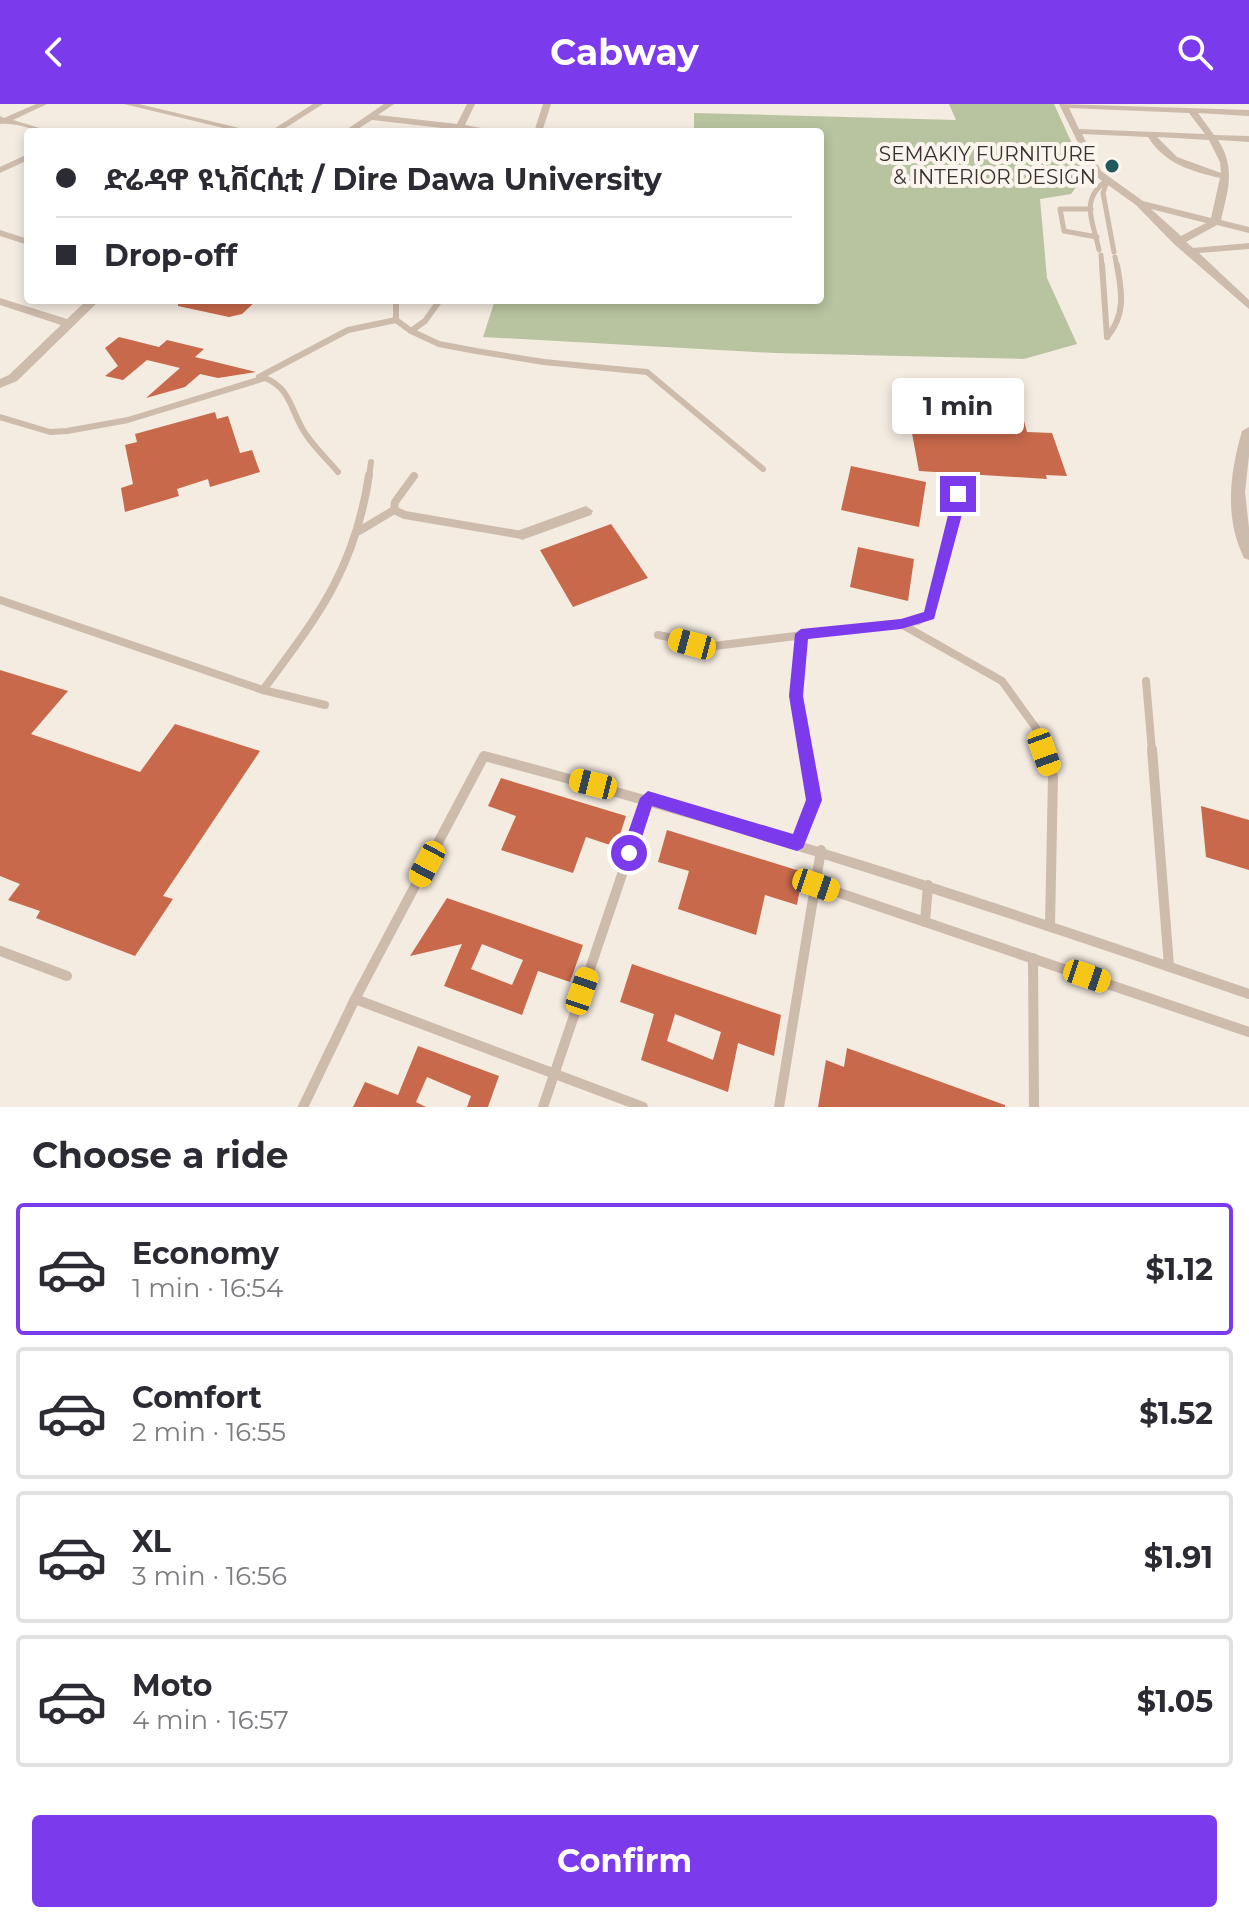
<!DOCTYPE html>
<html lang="en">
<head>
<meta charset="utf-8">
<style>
  body { margin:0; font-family:Montserrat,"Noto Sans Ethiopic",sans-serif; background:#f2f2f3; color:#2b2b33; height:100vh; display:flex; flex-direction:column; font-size:30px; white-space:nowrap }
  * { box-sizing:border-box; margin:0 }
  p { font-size:26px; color:#7c7c81 }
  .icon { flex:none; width:44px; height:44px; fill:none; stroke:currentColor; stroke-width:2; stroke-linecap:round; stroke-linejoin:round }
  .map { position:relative; height:1003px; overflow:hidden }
  .drawer { display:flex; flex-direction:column; background:#fff; flex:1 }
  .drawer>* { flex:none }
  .top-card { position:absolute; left:24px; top:24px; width:800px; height:176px; border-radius:8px; box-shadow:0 4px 12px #0003; display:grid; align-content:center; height:176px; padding:0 32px; background:#fff }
  .end { position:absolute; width:36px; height:36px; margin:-18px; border:10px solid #7c3aed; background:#fff; box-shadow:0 0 0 4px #fff }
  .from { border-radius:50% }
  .bubble { position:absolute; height:56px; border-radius:8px; background:#fff; box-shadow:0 4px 12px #0003; font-size:26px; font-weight:700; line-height:56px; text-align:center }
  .car { position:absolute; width:24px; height:48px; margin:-24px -12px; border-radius:10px; box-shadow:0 0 6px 2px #0007; background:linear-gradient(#f5c518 24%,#345 0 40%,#f5c518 0 76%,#345 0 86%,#f5c518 0) }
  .top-card b { display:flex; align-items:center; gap:28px; height:76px; font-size:30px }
  .top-card b+b { border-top:2px solid #e1e1e2 }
  .top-card i { width:20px; height:20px; background:#2b2b33 }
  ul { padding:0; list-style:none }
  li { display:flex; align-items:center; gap:24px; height:132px; margin:0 16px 12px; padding:0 16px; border:4px solid #e1e1e2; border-radius:8px }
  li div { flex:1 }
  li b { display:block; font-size:30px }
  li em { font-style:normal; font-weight:700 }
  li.on { border-color:#7c3aed }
  li>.icon { width:72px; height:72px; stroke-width:1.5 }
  h2 { padding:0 32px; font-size:36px; line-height:96px }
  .cta { display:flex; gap:16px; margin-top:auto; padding:16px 32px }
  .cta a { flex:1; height:92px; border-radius:8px; background:#7c3aed; color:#fff; font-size:32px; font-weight:700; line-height:92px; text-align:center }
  header { display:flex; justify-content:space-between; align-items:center; height:104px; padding:0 32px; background:#7c3aed; color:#fff; font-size:36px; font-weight:700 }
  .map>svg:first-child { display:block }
  .green { fill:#b8c4a0 }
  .building { fill:#c8694b; fill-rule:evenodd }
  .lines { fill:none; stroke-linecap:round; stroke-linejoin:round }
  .service-far3 { stroke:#cdbbac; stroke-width:5 }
  .service-far2 { stroke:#cdbbac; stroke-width:6 }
  .service-far1 { stroke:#cdbbac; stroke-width:8 }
  .service { stroke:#cdbbac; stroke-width:10 }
  .minor { fill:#cdbbac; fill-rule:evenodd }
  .route { fill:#7c3aed }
  .poi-dot { fill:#1f5a5e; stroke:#fbf5ee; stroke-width:3 }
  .labels { text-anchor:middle; stroke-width:8; stroke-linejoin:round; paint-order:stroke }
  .far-poi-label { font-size:20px; fill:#3b302b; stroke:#fbf5ee; text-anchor:end }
</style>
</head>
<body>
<header><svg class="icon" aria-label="back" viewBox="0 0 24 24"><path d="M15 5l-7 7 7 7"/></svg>Cabway<svg class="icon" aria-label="search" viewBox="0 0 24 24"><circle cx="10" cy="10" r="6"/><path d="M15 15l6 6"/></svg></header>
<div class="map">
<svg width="1249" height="1003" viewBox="0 0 1249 1003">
  <rect width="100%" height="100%" fill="#f4ebe1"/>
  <path class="green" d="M949 0H1054L1079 55 1083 74 1071 90 1040 95 1047 174 1077 240 1024 255 775 249 483 233 495 196H820V28H694V9L956 16Z"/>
  <g class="building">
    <path d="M178 196H257L242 210 229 213 178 202Z"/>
    <path d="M119 233 159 243 167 236 204 245 195 253 256 268 218 274 200 270 185 283 146 294 180 264 147 256 123 276 105 272 118 262 105 244Z"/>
    <path d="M906 297 943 299 946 313 1024 317 1027 328 1052 329 1067 372 1046 371 1047 375 919 367Z"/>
    <path d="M215 308 217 315 228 312 240 349 252 346 260 368 210 383 208 375 177 385 179 392 125 408 121 384 133 380 125 341 137 338 135 330Z"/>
    <path d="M851 362 926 378 919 423 841 406Z"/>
    <path d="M611 420 648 474 573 503 540 446Z"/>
    <path d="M858 443 914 455 908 497 850 483Z"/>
    <path d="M0 566 68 587 31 630 140 668 175 620 260 647 163 792 173 795 135 852 36 814 40 807 8 796 20 780 0 772Z"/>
    <path d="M501 674 626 712 616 743 586 733 573 769 501 746 516 712 488 702Z"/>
    <path d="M1201 702 1249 716V766L1206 753Z"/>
    <path d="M667 726 803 768 797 801 765 791 756 831 678 805 689 767 658 758Z"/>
    <path d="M447 794 583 841 570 878 538 867 522 911 444 882 462 840 410 852ZM482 840 523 856 512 881 471 865Z"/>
    <path d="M632 860 781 911 774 952 738 939 728 988 641 956 654 910 620 898ZM675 910 721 928 713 956 667 937Z"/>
    <path d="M418 942 499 972 488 1003H467L471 992 427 973 416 998 426 1003H353L365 978 398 991Z"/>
    <path d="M847 944 1005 1001V1003H818L826 956 844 963Z"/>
  </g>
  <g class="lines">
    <g class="service-far3">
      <path d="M1107 77 1103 89 1114 148"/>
      <path d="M1091 105H1060L1064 127 1097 133"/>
      <path d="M1099 146C1093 117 1079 96 1107 76"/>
      <path d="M1101 151 1102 163"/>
      <path d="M1115 153 1117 163"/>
    </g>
    <g class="service-far2">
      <path d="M1102 161 1107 233"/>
      <path d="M396 196V216"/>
      <path d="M411 227 439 240 476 247 544 258 647 268 763 365"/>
      <path d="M1107 233C1126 211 1122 188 1117 161"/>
      <path d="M259 273 348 226 396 216 411 227 425 217 440 196"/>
      <path d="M0 313 50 328 67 327 128 316 265 274C291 284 291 308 305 329 314 343 327 355 338 368"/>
      <path d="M369 373 371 358"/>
    </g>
    <g class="service-far1">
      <path d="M394 406 405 411 522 431"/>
      <path d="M359 427 394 406 395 398 414 372"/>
      <path d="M0 496 263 586 325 601"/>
      <path d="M901 520 1002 577 1036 624 1044 647"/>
      <path d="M801 530 796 592 806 647"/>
      <path d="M658 531 714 542 918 517 929 511 934 498 958 390"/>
      <path d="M1146 577 1152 647"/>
      <path d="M263 586C318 512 355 465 369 371"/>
    </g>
    <g class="service">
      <path d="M1044 645 1053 672 1050 822"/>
      <path d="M1152 645 1169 862"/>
      <path d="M797 739 814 696 805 645"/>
      <path d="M816 781 1249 928"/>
      <path d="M925 818 928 781"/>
      <path d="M0 847 67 872"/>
      <path d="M1033 854 1034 1003"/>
      <path d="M355 895 643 1003"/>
      <path d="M303 1003 355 895 484 652C743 720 996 803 1249 890"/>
      <path d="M543 1003 648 694"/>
      <path d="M779 1003 821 746"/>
    </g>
    <g class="minor">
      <path d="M36 0H47L13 16 53 28C36 28 17 18 0 20V12L4 14Z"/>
      <path d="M124 0H139L256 28H240Z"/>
      <path d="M313 0H323L279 28H269Z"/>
      <path d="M384 0H394L378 11 457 20 467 0H475L465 21 503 28H477L372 16 353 28H343Z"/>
      <path d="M543 0H551L542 28H534Z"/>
      <path d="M1059 0 1249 6V12L1198 9 1214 31 1249 32V38L1218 36C1236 64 1228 86 1221 116L1249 123V129L1217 121 1186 138 1193 144 1249 139V145L1199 149 1249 196V205L1174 140 1136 101 1094 71ZM1069 4 1189 9 1205 30 1079 25ZM1082 30 1148 33C1165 60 1191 67 1220 74L1211 114 1143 97 1101 67ZM1157 33 1209 36 1220 58 1221 69 1177 53ZM1151 105 1206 119 1181 132Z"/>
      <path d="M28 50V56L0 69V63Z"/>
      <path d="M0 126 28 135V141L0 132Z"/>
      <path d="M0 194 67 215 87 196H100L17 277 0 284V275L9 271 61 221 0 201Z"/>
      <path d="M1249 323V352L1245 388 1249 424V456L1244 454C1224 413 1230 369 1242 327Z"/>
      <path d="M586 402 593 407 591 411 522 436 515 431 517 427Z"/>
    </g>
  </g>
  <path class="route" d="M954 387 964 390 961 414 934 515 901 525 808 535 803 592 822 696 803 744 797 747 652 702 635 755H623L621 749 640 694 648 687 793 730 806 696 789 592 795 530 801 525 901 515 924 508Z"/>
  <circle class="poi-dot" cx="1112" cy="62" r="8"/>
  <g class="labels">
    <g class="far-poi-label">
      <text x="1096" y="57">SEMAKIY FURNITURE<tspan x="1096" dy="23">&amp; INTERIOR DESIGN</tspan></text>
    </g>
  </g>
</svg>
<i class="end from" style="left:629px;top:749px"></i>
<i class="end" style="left:958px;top:390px"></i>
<div class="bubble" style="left:892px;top:274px;width:132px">1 min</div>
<i class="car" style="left:692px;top:540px;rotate:285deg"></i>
<i class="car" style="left:1044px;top:648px;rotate:160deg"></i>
<i class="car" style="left:593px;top:680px;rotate:284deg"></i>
<i class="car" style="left:427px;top:760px;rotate:208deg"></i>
<i class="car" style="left:816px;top:781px;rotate:109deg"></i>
<i class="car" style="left:1087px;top:872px;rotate:109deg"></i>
<i class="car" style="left:582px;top:887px;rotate:19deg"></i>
<div class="top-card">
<b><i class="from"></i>ድሬዳዋ ዩኒቨርሲቲ / Dire Dawa University</b>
<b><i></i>Drop-off</b>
</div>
</div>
<section class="drawer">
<h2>Choose a ride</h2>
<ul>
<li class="on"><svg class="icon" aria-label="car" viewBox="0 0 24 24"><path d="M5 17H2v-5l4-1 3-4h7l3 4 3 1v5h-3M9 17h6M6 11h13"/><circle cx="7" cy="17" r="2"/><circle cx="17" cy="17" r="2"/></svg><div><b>Economy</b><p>1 min · 16:54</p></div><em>$1.12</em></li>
<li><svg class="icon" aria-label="car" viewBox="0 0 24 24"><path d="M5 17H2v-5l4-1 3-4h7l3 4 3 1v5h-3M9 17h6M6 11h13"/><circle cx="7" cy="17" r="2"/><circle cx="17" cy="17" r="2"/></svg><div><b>Comfort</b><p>2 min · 16:55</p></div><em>$1.52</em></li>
<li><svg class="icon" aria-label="car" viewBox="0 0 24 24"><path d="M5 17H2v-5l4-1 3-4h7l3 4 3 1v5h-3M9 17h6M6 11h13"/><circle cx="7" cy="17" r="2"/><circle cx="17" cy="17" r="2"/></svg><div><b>XL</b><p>3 min · 16:56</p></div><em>$1.91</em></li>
<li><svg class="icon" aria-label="car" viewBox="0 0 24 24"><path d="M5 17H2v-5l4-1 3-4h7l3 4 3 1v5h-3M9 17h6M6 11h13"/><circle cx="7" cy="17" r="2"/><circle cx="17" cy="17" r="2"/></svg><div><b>Moto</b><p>4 min · 16:57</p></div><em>$1.05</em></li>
</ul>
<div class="cta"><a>Confirm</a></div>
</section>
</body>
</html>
